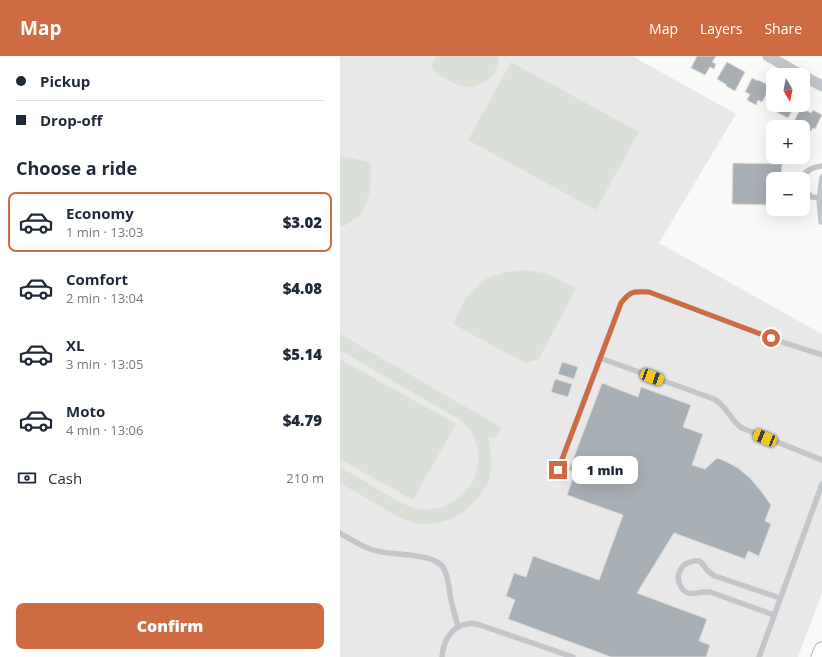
<!DOCTYPE html>
<html lang="en">
<head>
<meta charset="utf-8">
<style>
  body { margin:0; font-family:"Open Sans",sans-serif; background:#f6f6f7; color:#1f2937; height:100vh; display:flex; flex-direction:column; font-size:15px; white-space:nowrap }
  * { box-sizing:border-box; margin:0 }
  p { font-size:13px; color:#747a83 }
  .icon { flex:none; width:22px; height:22px; fill:none; stroke:currentColor; stroke-width:2; stroke-linecap:round; stroke-linejoin:round }
  .map { position:relative; flex:1; overflow:hidden }
  .sheet { display:flex; flex-direction:column; background:#fff; width:340px }
  .sheet>* { flex:none }
  .banner { display:grid; align-content:center; height:88px; padding:0 16px; background:#fff }
  .needle { width:26px; rotate:170deg }
  .buttons { position:absolute; left:426px; top:12px; display:grid; gap:8px }
  .buttons a { display:grid; place-items:center; width:44px; height:44px; border-radius:8px; background:#fff; box-shadow:0 4px 16px #0002; font-size:20px }
  .end { position:absolute; width:18px; height:18px; margin:-9px; border:5px solid #ce6b42; background:#fff; box-shadow:0 0 0 2px #fff }
  .from { border-radius:50% }
  .bubble { position:absolute; height:28px; border-radius:8px; background:#fff; box-shadow:0 4px 16px #0002; font-size:13px; font-weight:800; line-height:28px; text-align:center }
  .car { position:absolute; width:12px; height:24px; margin:-12px -6px; border-radius:5px; box-shadow:0 0 3px 1px #0007; background:linear-gradient(#f5c518 24%,#345 0 40%,#f5c518 0 76%,#345 0 86%,#f5c518 0) }
  .banner b { display:flex; align-items:center; gap:14px; height:38px; font-size:15px }
  .banner b+b { border-top:1px solid #e0e1e3 }
  .banner i { width:10px; height:10px; background:#1f2937 }
  ul { padding:0; list-style:none }
  li { display:flex; align-items:center; gap:12px; height:60px; margin:0 8px 6px; padding:0 8px; border:2px solid transparent; border-radius:8px }
  li div { flex:1 }
  li b { display:block; font-size:15px }
  li em { font-style:normal; font-weight:800 }
  li.on { border-color:#ce6b42 }
  li>.icon { width:36px; height:36px; stroke-width:1.5 }
  h2 { padding:0 16px; font-size:18px; line-height:48px }
  .pay { display:flex; align-items:center; gap:10px; height:44px; padding:0 16px; font-size:15px }
  .pay p { margin-inline-start:auto }
  .button { display:flex; gap:8px; margin-top:auto; padding:8px 16px }
  .button a { flex:1; height:46px; border-radius:8px; background:#ce6b42; color:#fff; font-size:16px; font-weight:800; line-height:46px; text-align:center }
  header { display:flex; align-items:center; gap:24px; box-sizing:border-box; height:56px; padding:0 20px; background:#ce6b42; color:#fff }
  header strong { font-size:19px }
  nav { display:flex; gap:22px; margin-inline-start:auto; font-size:14px }
  main { display:flex; flex:1; min-height:0 }
  .map>svg:first-child { display:block }
  .built { fill:#e7e8e7 }
  .pitch { fill:#dadfd8 }
  .building { fill:#a8afb5; stroke:#dadbd9 }
  .lines { fill:none; stroke-linecap:round; stroke-linejoin:round }
  .secondary-casing { stroke:#b6babe; stroke-width:17 }
  .lane { stroke:#c3c6ca; stroke-width:5.5 }
  .street { stroke:#c3c6ca; stroke-width:11 }
  .secondary { stroke:#fff; stroke-width:15 }
  .route { stroke:#ce6b42; stroke-width:5 }
</style>
</head>
<body>
<header>
<strong>Map</strong>
<nav><a>Map</a><a>Layers</a><a>Share</a></nav>
</header>
<main>
<section class="sheet">
<div class="banner">
<b><i class="from"></i>Pickup</b>
<b><i></i>Drop-off</b>
</div>
<h2>Choose a ride</h2>
<ul>
<li class="on"><svg class="icon" aria-label="car" viewBox="0 0 24 24"><path d="M5 17H2v-5l4-1 3-4h7l3 4 3 1v5h-3M9 17h6M6 11h13"/><circle cx="7" cy="17" r="2"/><circle cx="17" cy="17" r="2"/></svg><div><b>Economy</b><p>1 min · 13:03</p></div><em>$3.02</em></li>
<li><svg class="icon" aria-label="car" viewBox="0 0 24 24"><path d="M5 17H2v-5l4-1 3-4h7l3 4 3 1v5h-3M9 17h6M6 11h13"/><circle cx="7" cy="17" r="2"/><circle cx="17" cy="17" r="2"/></svg><div><b>Comfort</b><p>2 min · 13:04</p></div><em>$4.08</em></li>
<li><svg class="icon" aria-label="car" viewBox="0 0 24 24"><path d="M5 17H2v-5l4-1 3-4h7l3 4 3 1v5h-3M9 17h6M6 11h13"/><circle cx="7" cy="17" r="2"/><circle cx="17" cy="17" r="2"/></svg><div><b>XL</b><p>3 min · 13:05</p></div><em>$5.14</em></li>
<li><svg class="icon" aria-label="car" viewBox="0 0 24 24"><path d="M5 17H2v-5l4-1 3-4h7l3 4 3 1v5h-3M9 17h6M6 11h13"/><circle cx="7" cy="17" r="2"/><circle cx="17" cy="17" r="2"/></svg><div><b>Moto</b><p>4 min · 13:06</p></div><em>$4.79</em></li>
</ul>
<div class="pay"><svg class="icon" aria-label="cash" viewBox="0 0 24 24"><path d="M3 7h18v10H3z"/><circle cx="12" cy="12" r="2"/></svg>Cash<p>210 m</p></div>
<div class="button"><a>Confirm</a></div>
</section>
<div class="map">
<svg width="482" height="601" viewBox="0 0 482 601">
  <rect width="100%" height="100%" fill="#f9f9f7"/>
  <path class="built" d="M0 0H292L396 58 319 187 482 278V537L458 601H0Z"/>
  <g class="pitch">
    <path d="M96 0H159C158 5 158 10 155 15 153 20 149 23 144 26 126 39 103 24 91 10Z"/>
    <path d="M171 6 299 76 256 154 128 84Z"/>
    <path d="M0 100 30 106 31 119 30 134 26 148 19 160 4 170H0Z"/>
    <path d="M186 214 207 218 236 232 199 303 185 307 113 268 126 242 147 222 166 216Z"/>
    <path d="M0 278 162 372 155 383 148 381C151 395 153 409 149 423 148 426 147 429 145 431 132 456 104 472 76 467 63 464 52 457 40 450 27 442 13 435 0 427V411C14 419 28 427 42 436 54 442 67 452 81 453 120 457 148 420 135 383 132 375 126 369 120 364L0 294Z"/>
    <path d="M0 303 116 368 73 444 0 403Z"/>
  </g>
  <g class="building">
    <path d="M357 0H376L372 6 376 8 374 13 370 11 365 19 351 12Z"/>
    <path d="M387 6 405 16 395 35 386 30 387 29 377 23Z"/>
    <path d="M412 22 418 25V24L431 30 422 46 418 44 416 49 407 44 410 38 405 36Z"/>
    <path d="M433 44V49H455L448 62 429 52Z"/>
    <path d="M461 52 471 57 473 54 482 59 475 73 473 72 471 75H470L469 77H467V78L463 76V71H456L457 69 453 67Z"/>
    <path d="M393 107 442 108 441 123H433V149L392 148Z"/>
    <path d="M222 306 238 311 234 323 218 318Z"/>
    <path d="M215 323 232 328 228 341 211 336Z"/>
    <path d="M262 327 298 341 301 331 351 349 343 371 363 378 352 409 365 413 377 402 385 405 398 412 410 422 421 435 431 449 425 465 431 468 419 500 408 495 405 503 334 477 297 537 367 563 359 585 370 589 366 601H271L168 563 175 544 166 540 174 517 186 521 193 500 259 524 283 459 227 439 235 416 229 414Z"/>
  </g>
  <g class="lines">
    <defs>
      <path id="secondary" d="M479 601 482 594"/>
    </defs>
    <use href="#secondary" class="secondary-casing"/>
    <g class="lane">
      <path d="M461 123C465 114 473 111 482 110"/>
      <path d="M463 133 472 141 481 142"/>
      <path d="M481 166 479 143 482 121"/>
      <path d="M260 302 374 343C387 350 390 364 402 372L482 404"/>
      <path d="M218 414 281 247C290 235 294 235 309 236L445 287 482 299"/>
      <path d="M0 477C10 483 21 490 33 494 50 500 92 496 103 511 109 521 109 534 111 544 113 553 116 562 118 571"/>
      <path d="M434 559 370 536C369 536 365 536 364 536 358 536 354 539 348 537 345 536 343 534 341 531 335 521 339 510 350 506 353 505 356 504 359 505 363 507 365 512 367 514 370 517 372 518 375 520L440 542"/>
      <path d="M102 601C103 586 111 570 127 568 131 567 136 568 140 569L233 601"/>
      <path d="M419 601 482 428"/>
    </g>
    <g class="street">
      <path d="M428 0 461 19"/>
      <path d="M463 20 482 30"/>
    </g>
    <use href="#secondary" class="secondary"/>
  </g>
  <g class="lines">
    <path class="route" d="M218 414 281 247C290 235 294 235 309 236L431 282"/>
  </g>
</svg>
<div class="buttons">
<a><svg class="needle" viewBox="-14 -14 28 28"><path d="M0-13l5 13h-10z" fill="#e53935"/><path d="M0 13l5-13h-10z" fill="#747a83"/></svg></a>
<a>+</a>
<a>−</a>
</div>
<i class="end from" style="left:431px;top:282px"></i>
<i class="end" style="left:218px;top:414px"></i>
<div class="bubble" style="left:232px;top:400px;width:66px">1 min</div>
<i class="car" style="left:312px;top:321px;rotate:110deg"></i>
<i class="car" style="left:425px;top:382px;rotate:292deg"></i>
</div>
</main>
</body>
</html>
